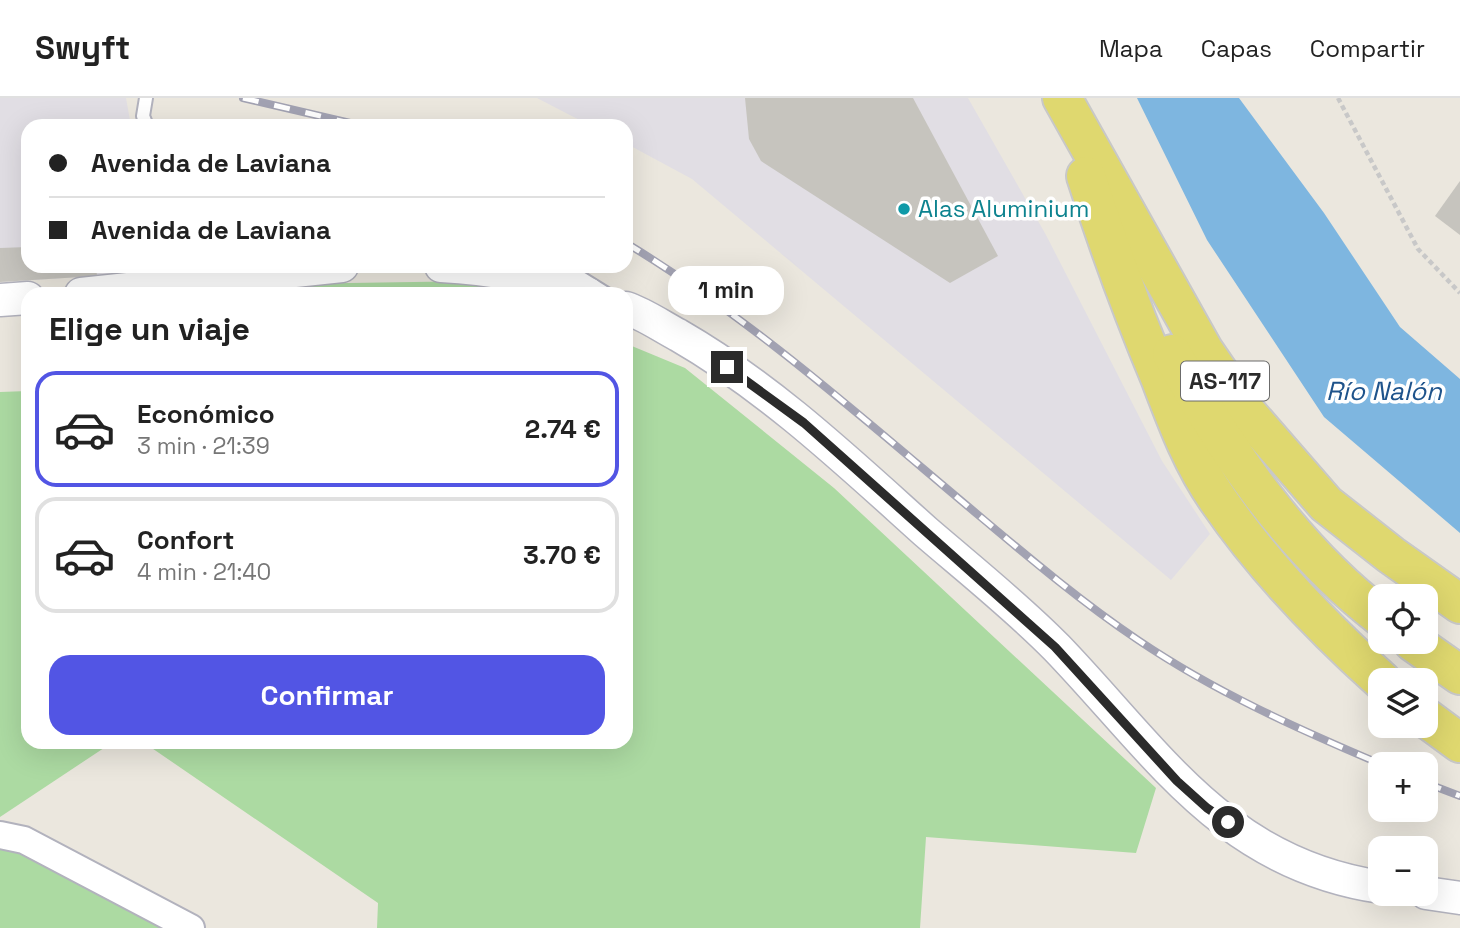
<!DOCTYPE html>
<html lang="es">
<head>
<meta charset="utf-8">
<style>
  body { margin:0; font-family:"Space Grotesk",sans-serif; background:#f6f6f6; color:#222; height:100vh; display:flex; flex-direction:column; font-size:26px; white-space:nowrap }
  * { box-sizing:border-box; margin:0 }
  p { font-size:23px; color:#767676 }
  .icon { flex:none; width:38px; height:38px; fill:none; stroke:currentColor; stroke-width:2; stroke-linecap:round; stroke-linejoin:round }
  .map { position:relative; flex:1; overflow:hidden }
  .panel { position:absolute; left:21px; top:189px; width:612px; height:462px; display:flex; flex-direction:column; background:#fff; border-radius:21px; box-shadow:0 7px 28px #0002 }
  .panel>* { flex:none }
  .banner { position:absolute; left:21px; top:21px; width:612px; height:154px; border-radius:21px; box-shadow:0 7px 28px #0002; display:grid; align-content:center; height:154px; padding:0 28px; background:#fff }
  .tools { position:absolute; left:1368px; top:486px; display:grid; gap:14px }
  .tools a { display:grid; place-items:center; width:70px; height:70px; border-radius:14px; background:#fff; box-shadow:0 7px 28px #0002; font-size:35px }
  .end { position:absolute; width:32px; height:32px; margin:-16px; border:9px solid #2b2b2b; background:#fff; box-shadow:0 0 0 4px #fff }
  .from { border-radius:50% }
  .bubble { position:absolute; height:49px; border-radius:21px; background:#fff; box-shadow:0 7px 28px #0002; font-size:23px; font-weight:800; line-height:49px; text-align:center }
  .banner b { display:flex; align-items:center; gap:24px; height:66px; font-size:26px }
  .banner b+b { border-top:2px solid #e0e0e0 }
  .banner i { width:18px; height:18px; background:#222 }
  ul { padding:0; list-style:none }
  li { display:flex; align-items:center; gap:21px; height:116px; margin:0 14px 10px; padding:0 14px; border:4px solid #e0e0e0; border-radius:21px }
  li div { flex:1 }
  li b { display:block; font-size:26px }
  li em { font-style:normal; font-weight:800 }
  li.current { border-color:#5255e4 }
  li>.icon { width:63px; height:63px; stroke-width:1.5 }
  h2 { padding:0 28px; font-size:32px; line-height:84px }
  .primary-button { display:flex; gap:14px; margin-top:auto; padding:14px 28px }
  .primary-button a { flex:1; height:80px; border-radius:21px; background:#5255e4; color:#fff; font-size:28px; font-weight:800; line-height:80px; text-align:center }
  header { display:flex; align-items:center; gap:42px; box-sizing:border-box; height:98px; padding:0 35px; background:#fff; border-bottom:2px solid #e0e0e0 }
  header strong { font-size:33px }
  nav { display:flex; gap:38px; margin-inline-start:auto; font-size:24px }
  .map>svg:first-child { display:block }
  .industrial { fill:#e1dee4 }
  .green { fill:#acdaa2 }
  .water { fill:#7eb6e0 }
  .building { fill:#c6c4be }
  .lines { fill:none; stroke-linecap:round; stroke-linejoin:round }
  .service-casing { stroke:#b2b2bd; stroke-width:16 }
  .minor-casing { stroke:#b2b2bd; stroke-width:30 }
  .tertiary-casing { stroke:#b2b2bd; stroke-width:35 }
  .primary-casing { stroke:#c8c8c8; stroke-width:42 }
  .path { stroke:#c8c8c8; stroke-width:4.5; stroke-dasharray:5 3.5; stroke-linecap:butt }
  .service { stroke:#fff; stroke-width:12 }
  .minor { stroke:#fff; stroke-width:26 }
  .tertiary { stroke:#fff; stroke-width:32 }
  .primary { stroke:#dfd86f; stroke-width:38 }
  .rail-casing { stroke:#a2a2b2; stroke-width:8 }
  .rail { stroke:#fff; stroke-width:5; stroke-dasharray:16; stroke-linecap:butt }
  .route { stroke:#2b2b2b; stroke-width:9 }
  .culture-dot { fill:#0f9aa8; stroke:#fff; stroke-width:2.5 }
  .labels { text-anchor:middle; stroke-width:7; stroke-linejoin:round; paint-order:stroke }
  .shield { fill:#fff; stroke:#6b6b6b; stroke-width:2 }
  .shield-label { font-size:23px; font-weight:bold; fill:#2b2b2b }
  .culture-label { font-size:24px; fill:#0d838f; stroke:#fff; text-anchor:start }
  .water-label { font-size:26px; font-style:italic; fill:#1e538b; stroke:#fff }
</style>
</head>
<body>
<header>
<strong>Swyft</strong>
<nav><a>Mapa</a><a>Capas</a><a>Compartir</a></nav>
</header>
<div class="map">
<svg width="1460" height="830" viewBox="0 0 1460 830">
  <rect width="100%" height="100%" fill="#ebe7de"/>
  <g class="industrial">
    <path d="M0 0H126L131 28H28V168H183L97 178 0 184Z"/>
    <path d="M537 0H968L1046 137 1162 363 1210 436 1171 482 692 81 627 46 626 28H591Z"/>
  </g>
  <g class="green">
    <path d="M479 183 509 196H218L282 186Z"/>
    <path d="M627 246 685 270 834 390 1156 690 1136 755 926 739 920 830H377L378 805 143 644H626Z"/>
    <path d="M28 293V644H113L0 719V294Z"/>
    <path d="M0 745 57 770 92 794 175 830H0Z"/>
  </g>
  <path class="water" d="M1137 0H1239L1324 115 1400 229 1460 281V435L1324 319 1207 142Z"/>
  <g class="building">
    <path d="M745 0H913L998 158 950 185 761 63 749 41Z"/>
    <path d="M1460 83V137L1435 118Z"/>
    <path d="M28 149V168H96L97 178 0 184V150Z"/>
  </g>
  <g class="lines">
    <defs>
      <g id="service">
        <path d="M146 0 143 18 147 28"/>
        <path d="M562 168 607 196"/>
      </g>
      <path id="minor" d="M0 737 24 742 191 830"/>
      <g id="tertiary">
        <path d="M441 168C492 171 541 179 588 196"/>
        <path d="M81 196 342 168"/>
        <path d="M0 202 28 200"/>
        <path d="M626 210C644 216 661 228 678 237 770 290 847 363 926 434 969 471 1018 510 1057 550 1158 655 1224 766 1381 789"/>
        <path d="M1426 795 1460 800"/>
      </g>
      <g id="primary">
        <path d="M1062 0 1204 253 1246 314 1326 406 1391 457 1460 506"/>
        <path d="M1086 78C1108 147 1133 215 1161 282 1177 324 1192 365 1218 402 1264 469 1322 529 1382 583"/>
        <path d="M1172 256C1227 354 1291 450 1381 519"/>
        <path d="M1413 544 1460 577"/>
        <path d="M1426 620 1460 645"/>
      </g>
    </defs>
    <use href="#service" class="service-casing"/>
    <use href="#minor" class="minor-casing"/>
    <use href="#tertiary" class="tertiary-casing"/>
    <use href="#primary" class="primary-casing"/>
    <path class="path" d="M1338 0 1418 151 1460 195"/>
    <use href="#service" class="service"/>
    <use href="#minor" class="minor"/>
    <use href="#tertiary" class="tertiary"/>
    <use href="#primary" class="primary"/>
    <defs>
      <g id="rail">
        <path d="M243 0 363 28"/>
        <path d="M626 145C755 223 868 325 983 421 1033 463 1083 505 1138 542 1215 594 1298 631 1383 667"/>
        <path d="M1426 685 1460 698"/>
      </g>
    </defs>
    <use href="#rail" class="rail-casing"/>
    <use href="#rail" class="rail"/>
  </g>
  <g class="lines">
    <path class="route" d="M727 269 804 325 1055 549 1177 683 1207 710 1228 724"/>
  </g>
  <circle class="culture-dot" cx="904" cy="111" r="7"/>
  <g class="labels">
    <rect class="shield" x="1181" y="263.5" width="88" height="39" rx="5"/>
    <g class="shield-label">
      <text x="1225" y="291">AS-117</text>
    </g>
    <g class="culture-label">
      <text x="918" y="119">Alas Aluminium</text>
    </g>
    <g class="water-label">
      <text x="1384" y="302">Río Nalón</text>
    </g>
  </g>
</svg>
<div class="tools">
<a><svg class="icon" aria-label="locate" viewBox="0 0 24 24"><circle cx="12" cy="12" r="6"/><path d="M12 2v4M12 18v4M2 12h4M18 12h4"/></svg></a>
<a><svg class="icon" aria-label="layers" viewBox="0 0 24 24"><path d="M12 4l9 5-9 5-9-5zM3 14l9 5 9-5"/></svg></a>
<a>+</a>
<a>−</a>
</div>
<i class="end from" style="left:1228px;top:724px"></i>
<i class="end" style="left:727px;top:269px"></i>
<div class="bubble" style="left:668px;top:168px;width:116px">1 min</div>
<div class="banner">
<b><i class="from"></i>Avenida de Laviana</b>
<b><i></i>Avenida de Laviana</b>
</div>
<section class="panel">
<h2>Elige un viaje</h2>
<ul>
<li class="current"><svg class="icon" aria-label="car" viewBox="0 0 24 24"><path d="M5 17H2v-5l4-1 3-4h7l3 4 3 1v5h-3M9 17h6M6 11h13"/><circle cx="7" cy="17" r="2"/><circle cx="17" cy="17" r="2"/></svg><div><b>Económico</b><p>3 min · 21:39</p></div><em>2.74 €</em></li>
<li><svg class="icon" aria-label="car" viewBox="0 0 24 24"><path d="M5 17H2v-5l4-1 3-4h7l3 4 3 1v5h-3M9 17h6M6 11h13"/><circle cx="7" cy="17" r="2"/><circle cx="17" cy="17" r="2"/></svg><div><b>Confort</b><p>4 min · 21:40</p></div><em>3.70 €</em></li>
</ul>
<div class="primary-button"><a>Confirmar</a></div>
</section>
</div>
</body>
</html>
